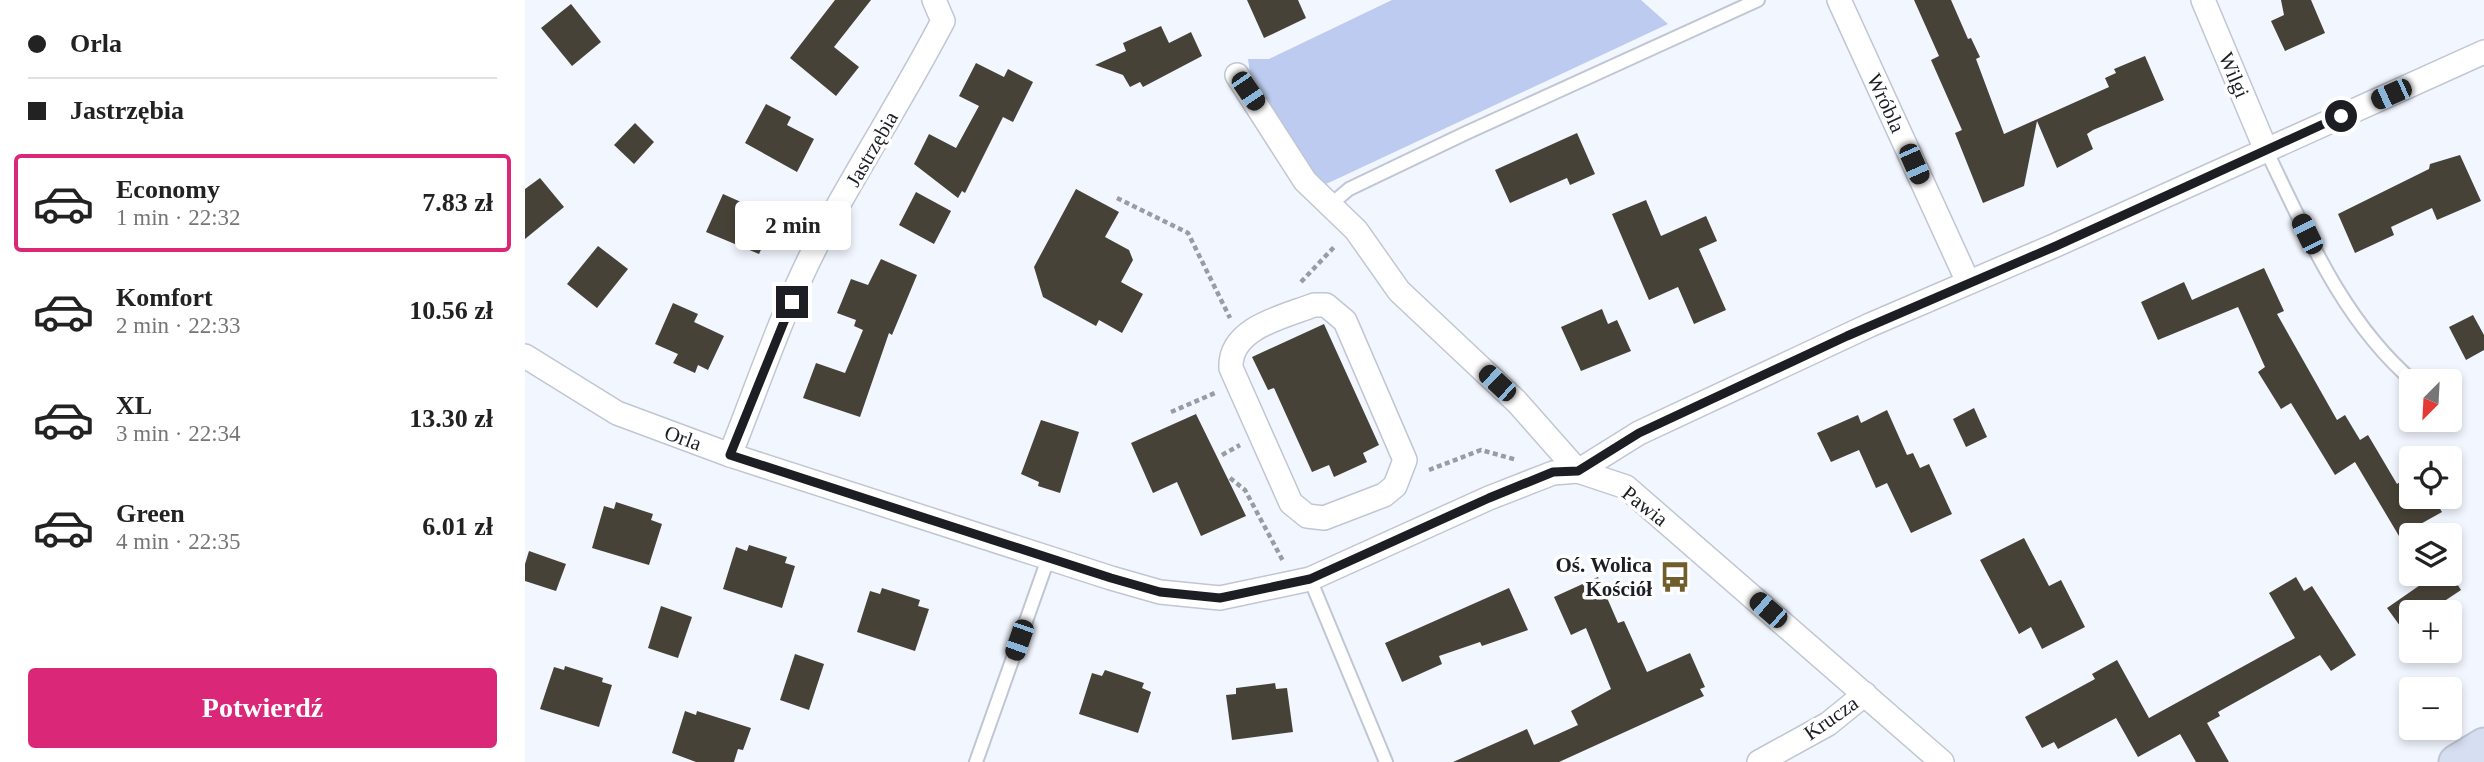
<!DOCTYPE html>
<html lang="pl">
<head>
<meta charset="utf-8">
<style>
  body { margin:0; font-family:"Times New Roman",serif; background:#f2f2f2; color:#222; height:100vh; display:flex; flex-direction:column; font-size:26px; white-space:nowrap }
  * { box-sizing:border-box; margin:0 }
  p { font-size:23px; color:#767676 }
  .icon { flex:none; width:38px; height:38px; fill:none; stroke:currentColor; stroke-width:2; stroke-linecap:round; stroke-linejoin:round }
  .map { position:relative; flex:1; overflow:hidden }
  .drawer { display:flex; flex-direction:column; background:#fff; width:525px }
  .drawer>* { flex:none }
  .hud { display:grid; align-content:center; height:154px; padding:0 28px; background:#fff }
  .needle { width:46px; rotate:204deg }
  .controls { position:absolute; left:1874px; top:369px; display:grid; gap:14px }
  .controls a { display:grid; place-items:center; width:63px; height:63px; border-radius:7px; background:#fff; box-shadow:0 4px 10px #0003; font-size:35px }
  .end { position:absolute; width:32px; height:32px; margin:-16px; border:9px solid #1c1e23; background:#fff; box-shadow:0 0 0 4px #fff }
  .from { border-radius:50% }
  .bubble { position:absolute; height:49px; border-radius:7px; background:#fff; box-shadow:0 4px 10px #0003; font-size:23px; font-weight:800; line-height:49px; text-align:center }
  .car { position:absolute; width:21px; height:42px; margin:-21px -10px; border-radius:9px; box-shadow:0 0 5px 2px #0007; background:linear-gradient(#222 24%,#8ab4d8 0 40%,#222 0 76%,#8ab4d8 0 86%,#222 0) }
  .hud b { display:flex; align-items:center; gap:24px; height:66px; font-size:26px }
  .hud b+b { border-top:2px solid #e0e0e0 }
  .hud i { width:18px; height:18px; background:#222 }
  ul { padding:0; list-style:none }
  li { display:flex; align-items:center; gap:21px; height:98px; margin:0 14px 10px; padding:0 14px; border:4px solid transparent; border-radius:7px }
  li div { flex:1 }
  li b { display:block; font-size:26px }
  li em { font-style:normal; font-weight:800 }
  li.current { border-color:#db2777 }
  li>.icon { width:63px; height:63px; stroke-width:1.5 }
  .cta { display:flex; gap:14px; margin-top:auto; padding:14px 28px }
  .cta a { flex:1; height:80px; border-radius:7px; background:#db2777; color:#fff; font-size:28px; font-weight:800; line-height:80px; text-align:center }
  main { display:flex; flex:1; min-height:0 }
  .map>svg:first-child { display:block }
  .green { fill:#bccbef }
  .building { fill:#474237 }
  .lines { fill:none; stroke-linecap:round; stroke-linejoin:round }
  .lane-casing { stroke:#c0c6d3; stroke-width:16 }
  .street-casing { stroke:#c0c6d3; stroke-width:26 }
  .secondary-casing { stroke:#c0c6d3; stroke-width:37 }
  .path { stroke:#999ca3; stroke-width:4.5; stroke-dasharray:5 3.5; stroke-linecap:butt }
  .lane { stroke:#fff; stroke-width:12 }
  .street { stroke:#fff; stroke-width:23 }
  .secondary { stroke:#d6def2; stroke-width:33 }
  .route { stroke:#1c1e23; stroke-width:9 }
  .labels { text-anchor:middle; stroke-width:7; stroke-linejoin:round; paint-order:stroke }
  .street-label { font-size:21px; fill:#1c1e23; stroke:#fff }
  .poi-label { font-size:21px; font-weight:bold; fill:#1c1e23; stroke:#fff; text-anchor:end }
</style>
</head>
<body>
<main>
<section class="drawer">
<div class="hud">
<b><i class="from"></i>Orla</b>
<b><i></i>Jastrzębia</b>
</div>
<ul>
<li class="current"><svg class="icon" aria-label="car" viewBox="0 0 24 24"><path d="M5 17H2v-5l4-1 3-4h7l3 4 3 1v5h-3M9 17h6M6 11h13"/><circle cx="7" cy="17" r="2"/><circle cx="17" cy="17" r="2"/></svg><div><b>Economy</b><p>1 min · 22:32</p></div><em>7.83 zł</em></li>
<li><svg class="icon" aria-label="car" viewBox="0 0 24 24"><path d="M5 17H2v-5l4-1 3-4h7l3 4 3 1v5h-3M9 17h6M6 11h13"/><circle cx="7" cy="17" r="2"/><circle cx="17" cy="17" r="2"/></svg><div><b>Komfort</b><p>2 min · 22:33</p></div><em>10.56 zł</em></li>
<li><svg class="icon" aria-label="car" viewBox="0 0 24 24"><path d="M5 17H2v-5l4-1 3-4h7l3 4 3 1v5h-3M9 17h6M6 11h13"/><circle cx="7" cy="17" r="2"/><circle cx="17" cy="17" r="2"/></svg><div><b>XL</b><p>3 min · 22:34</p></div><em>13.30 zł</em></li>
<li><svg class="icon" aria-label="car" viewBox="0 0 24 24"><path d="M5 17H2v-5l4-1 3-4h7l3 4 3 1v5h-3M9 17h6M6 11h13"/><circle cx="7" cy="17" r="2"/><circle cx="17" cy="17" r="2"/></svg><div><b>Green</b><p>4 min · 22:35</p></div><em>6.01 zł</em></li>
</ul>
<div class="cta"><a>Potwierdź</a></div>
</section>
<div class="map">
<svg width="1959" height="762" viewBox="0 0 1959 762">
  <rect width="100%" height="100%" fill="#f2f6fe"/>
  <path class="green" d="M867 0H1116L1143 24 814 178 801 184 793 182 726 79 723 59H744Z"/>
  <g class="building">
    <path d="M310 0H346L309 47 334 67 311 96 265 58Z"/>
    <path d="M722 0H773L781 18 739 38Z"/>
    <path d="M1389 0H1426L1443 39 1446 38 1455 57 1451 59 1479 134 1584 87 1580 78 1591 73 1589 69 1620 56 1639 100 1568 130 1562 134 1568 149 1532 168 1512 121 1499 186 1458 203 1430 133 1437 130 1406 60 1414 56Z"/>
    <path d="M1756 0H1786L1800 33 1760 51 1746 21 1759 15Z"/>
    <path d="M46 4 76 42 47 66 16 28Z"/>
    <path d="M636 26 644 43 666 32 677 56 618 87 615 82 605 87 598 75 570 65 601 51 598 43Z"/>
    <path d="M451 63 479 77 483 69 508 82 488 122 478 117 440 193 437 191 433 198 389 164 404 134 431 148 454 106 434 96Z"/>
    <path d="M241 104 266 117 262 125 289 139 272 172 220 143Z"/>
    <path d="M110 123 129 142 109 164 89 145Z"/>
    <path d="M1052 133 1070 174 1045 185 1042 178 985 203 970 170Z"/>
    <path d="M1935 155 1956 201 1912 220 1907 208 1866 227 1869 235 1830 253 1813 214 1904 169 1905 164Z"/>
    <path d="M15 178 39 207 0 239V189Z"/>
    <path d="M551 189 594 212 580 237 604 250 608 260 596 282 618 294 597 333 574 320 571 326 518 297 509 267Z"/>
    <path d="M391 192 426 211 409 244 374 225Z"/>
    <path d="M198 194 225 206 227 201 253 213 234 254 181 232Z"/>
    <path d="M1121 200 1136 236 1181 216 1192 241 1174 249 1201 310 1169 324 1153 287 1124 300 1087 214Z"/>
    <path d="M73 246 103 269 72 308 42 284Z"/>
    <path d="M356 259 392 275 367 335 364 333 335 417 278 398 291 363 320 373 338 330 329 326 331 320 312 313 326 279 343 285Z"/>
    <path d="M1739 268 1759 311 1752 314 1812 420 1820 415 1835 440 1843 435 1872 484 1886 475V497H1908L1917 512 1874 536 1830 462 1810 475 1766 403 1756 409 1733 372 1740 367 1713 307 1633 340 1616 302 1659 282 1667 300Z"/>
    <path d="M148 303 173 314 169 322 199 336 183 370 173 365 170 373 148 363 153 354 130 344Z"/>
    <path d="M1077 309 1083 324 1092 320 1106 351 1056 371 1036 327Z"/>
    <path d="M1948 315 1959 335V350L1941 360 1924 327Z"/>
    <path d="M799 324 854 445 838 453 842 462 809 477 804 465 787 472 749 388 743 390 727 357Z"/>
    <path d="M1449 408 1462 437 1441 447 1428 419Z"/>
    <path d="M1362 410 1382 455 1388 453 1395 468 1404 464 1427 514 1386 533 1362 483 1351 488 1334 450 1306 462 1292 433 1333 415 1336 423Z"/>
    <path d="M671 414 721 516 676 536 652 482 628 493 606 443Z"/>
    <path d="M516 420 554 432 535 493 513 486 514 482 496 474Z"/>
    <path d="M91 502 128 514 126 520 137 524 124 565 67 548 79 506 89 509Z"/>
    <path d="M1499 538 1524 586 1536 580 1560 627 1517 649 1506 627 1494 634 1455 560Z"/>
    <path d="M224 545 262 557 260 563 270 566 257 608 198 589 211 547 222 551Z"/>
    <path d="M4 551 41 564 31 591 0 581V564Z"/>
    <path d="M1925 573 1936 590 1903 612H1886V624L1878 630 1862 608 1911 574Z"/>
    <path d="M1073 577 1093 623 1099 621 1122 672 1165 653 1180 687 1175 689 1179 696 1034 762H928L1002 729 1009 745 1053 725 1046 711 1086 689 1061 628 1046 635 1029 597Z"/>
    <path d="M1771 577 1779 591 1787 586 1831 655 1806 671 1795 655 1693 712 1695 716 1682 723 1704 762H1671L1655 734 1613 757 1591 718 1533 749 1529 742 1517 748 1500 717 1570 679 1567 674 1592 660 1624 718 1770 638 1744 593Z"/>
    <path d="M357 588 395 600 393 606 404 609 390 651 332 632 345 591 355 594Z"/>
    <path d="M984 588 1003 630 957 646 955 642 914 656 917 664 877 682 860 643Z"/>
    <path d="M136 606 167 617 153 658 123 648Z"/>
    <path d="M270 654 299 664 284 710 255 700Z"/>
    <path d="M40 666 78 678 77 682 87 685 74 727 15 709 29 667 39 670Z"/>
    <path d="M580 670 619 683 617 688 626 692 613 733 554 714 567 673 577 676Z"/>
    <path d="M750 683 751 689 762 688 768 732 707 740 701 695 711 694V688Z"/>
    <path d="M160 711 171 715 172 711 226 728 218 750 213 749 209 762H171L147 753Z"/>
  </g>
  <g class="lines">
    <defs>
      <g id="lane">
        <path d="M1741 150C1781 232 1818 322 1889 382"/>
        <path d="M804 206 824 189 941 133 1233 0"/>
        <path d="M785 579 861 762"/>
        <path d="M451 762 523 559"/>
      </g>
      <g id="street">
        <path d="M1314 0 1443 282"/>
        <path d="M1678 0 1741 150"/>
        <path d="M712 75 780 181 831 230 874 291 992 402 1053 471 1101 487 1417 762"/>
        <path d="M789 305H801L820 321 880 460 870 486 859 495 799 518 782 516 766 503 706 368C704 328 758 317 789 305Z"/>
        <path d="M0 356 92 413 205 455 586 578 635 592 695 598 785 579 964 498 1028 473 1053 471 1114 433 1345 325 1531 245 1959 52"/>
        <path d="M205 455C235 380 261 300 300 229 338 159 381 92 418 21L409 0"/>
        <path d="M1234 762 1303 724 1340 694"/>
      </g>
      <path id="secondary" d="M1931 762 1959 745"/>
    </defs>
    <use href="#lane" class="lane-casing"/>
    <use href="#street" class="street-casing"/>
    <use href="#secondary" class="secondary-casing"/>
    <g class="path">
      <path d="M592 198 663 233 705 318"/>
      <path d="M776 282 811 245"/>
      <path d="M646 412 690 393"/>
      <path d="M697 455 715 445"/>
      <path d="M904 470 956 450 992 460"/>
      <path d="M705 478 720 490 758 561"/>
    </g>
    <use href="#lane" class="lane"/>
    <use href="#street" class="street"/>
    <use href="#secondary" class="secondary"/>
  </g>
  <g class="lines">
    <path class="route" d="M267 302 205 455 586 578 635 592 695 598 785 579 964 498 1028 472 1053 471 1114 433 1322 336 1531 246 1816 116"/>
  </g>
  <defs>
    <symbol id="bus-bare" viewBox="-9 -9 18 18"><path d="M-5-6H5V4H4V6H2V4H-2V6H-4V4H-5ZM-3.5-4V0h7V-4ZM-3.5 1.2v1.5H-2V1.2ZM2 1.2v1.5H3.5V1.2Z" fill="#705e2c" stroke="#fff" stroke-width="2.5" paint-order="stroke"/></symbol>
  </defs>
  <g fill-rule="evenodd">
    <use href="#bus-bare" x="1128" y="555" width="44" height="44"/>
  </g>
  <g class="labels">
    <g class="street-label">
      <text transform="translate(1709 75) rotate(67)" y="7">Wilgi</text>
      <text transform="translate(1361 103) rotate(65)" y="7">Wróbla</text>
      <text transform="translate(347 149) rotate(-60)" y="7">Jastrzębia</text>
      <text transform="translate(158 438) rotate(20)" y="7">Orla</text>
      <text transform="translate(1120 506) rotate(38)" y="7">Pawia</text>
      <text transform="translate(1306 718) rotate(-35)" y="7">Krucza</text>
    </g>
    <g class="poi-label">
      <text x="1127" y="572">Oś. Wolica<tspan x="1127" dy="24">Kościół</tspan></text>
    </g>
  </g>
</svg>
<div class="controls">
<a><svg class="needle" viewBox="-14 -14 28 28"><path d="M0-13l5 13h-10z" fill="#e53935"/><path d="M0 13l5-13h-10z" fill="#767676"/></svg></a>
<a><svg class="icon" aria-label="locate" viewBox="0 0 24 24"><circle cx="12" cy="12" r="6"/><path d="M12 2v4M12 18v4M2 12h4M18 12h4"/></svg></a>
<a><svg class="icon" aria-label="layers" viewBox="0 0 24 24"><path d="M12 4l9 5-9 5-9-5zM3 14l9 5 9-5"/></svg></a>
<a>+</a>
<a>−</a>
</div>
<i class="end from" style="left:1816px;top:116px"></i>
<i class="end" style="left:267px;top:302px"></i>
<div class="bubble" style="left:210px;top:201px;width:116px">2 min</div>
<i class="car" style="left:723px;top:91px;rotate:146deg"></i>
<i class="car" style="left:1866px;top:94px;rotate:246deg"></i>
<i class="car" style="left:1389px;top:164px;rotate:156deg"></i>
<i class="car" style="left:1782px;top:234px;rotate:334deg"></i>
<i class="car" style="left:972px;top:383px;rotate:313deg"></i>
<i class="car" style="left:1243px;top:610px;rotate:311deg"></i>
<i class="car" style="left:494px;top:640px;rotate:199deg"></i>
</div>
</main>
</body>
</html>
